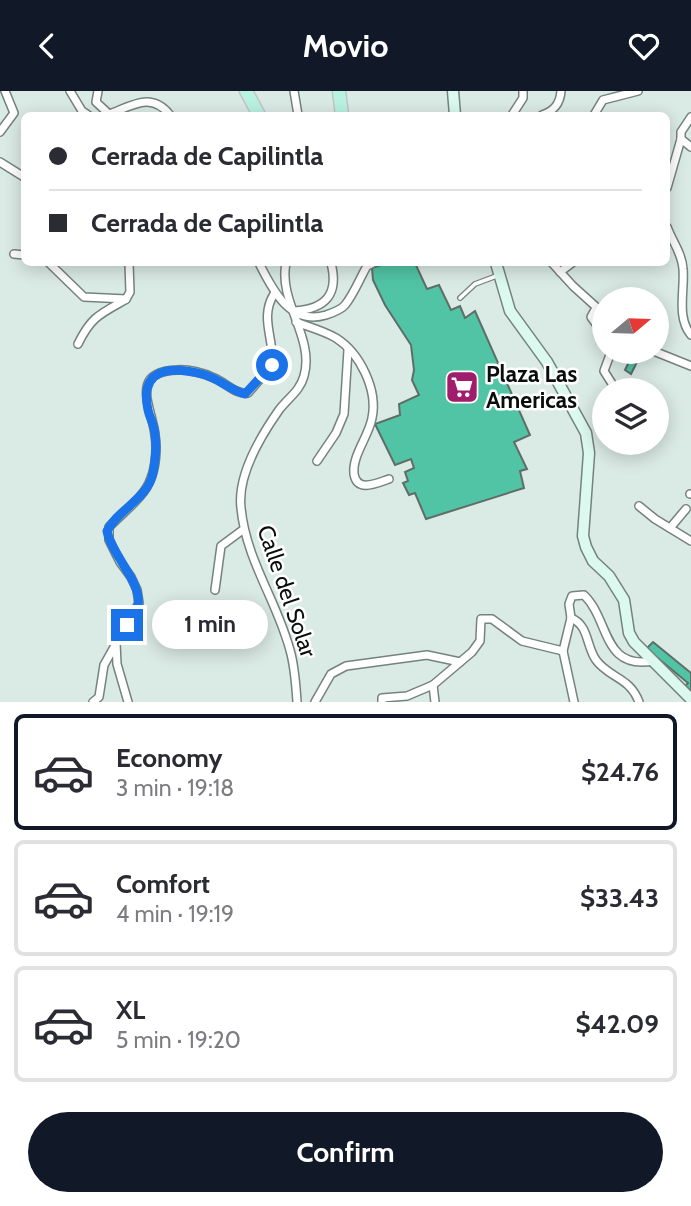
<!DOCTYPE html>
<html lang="en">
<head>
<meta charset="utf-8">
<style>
  body { margin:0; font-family:Cabin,sans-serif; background:#f7f7f7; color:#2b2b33; height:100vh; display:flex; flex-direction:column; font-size:26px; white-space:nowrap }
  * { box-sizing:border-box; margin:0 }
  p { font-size:23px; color:#7c7c81 }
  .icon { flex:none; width:38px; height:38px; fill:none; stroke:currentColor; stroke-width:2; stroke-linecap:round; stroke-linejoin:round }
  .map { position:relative; height:611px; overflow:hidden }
  .panel { display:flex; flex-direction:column; background:#fff; flex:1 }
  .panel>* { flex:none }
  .top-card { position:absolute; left:21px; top:21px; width:649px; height:154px; border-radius:10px; box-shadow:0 4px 18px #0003; display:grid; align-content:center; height:154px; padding:0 28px; background:#fff }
  .needle { width:46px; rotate:71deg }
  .fabs { position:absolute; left:592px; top:196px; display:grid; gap:14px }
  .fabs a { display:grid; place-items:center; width:77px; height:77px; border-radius:50%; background:#fff; box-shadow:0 4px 18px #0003; font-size:35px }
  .end { position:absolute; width:32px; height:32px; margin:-16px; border:9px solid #1a73e8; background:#fff; box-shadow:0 0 0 4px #fff }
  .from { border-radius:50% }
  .bubble { position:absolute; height:49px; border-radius:24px; background:#fff; box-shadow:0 4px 18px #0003; font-size:23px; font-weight:700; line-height:49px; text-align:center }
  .top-card b { display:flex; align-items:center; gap:24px; height:66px; font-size:26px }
  .top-card b+b { border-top:2px solid #e1e1e2 }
  .top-card i { width:18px; height:18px; background:#2b2b33 }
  ul { padding:12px 0 0; list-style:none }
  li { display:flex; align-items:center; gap:21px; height:116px; margin:0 14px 10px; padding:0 14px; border:4px solid #e1e1e2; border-radius:10px }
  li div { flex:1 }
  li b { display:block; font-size:26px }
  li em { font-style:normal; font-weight:700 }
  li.selected { border-color:#111827 }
  li>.icon { width:63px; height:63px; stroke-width:1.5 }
  .primary-button { display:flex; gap:14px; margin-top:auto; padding:14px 28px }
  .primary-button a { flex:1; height:80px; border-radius:42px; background:#111827; color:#fff; font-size:28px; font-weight:700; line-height:80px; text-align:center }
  header { display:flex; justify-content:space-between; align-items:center; height:91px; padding:0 28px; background:#111827; color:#fff; font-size:32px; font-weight:700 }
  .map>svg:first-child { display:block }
  .building { fill:#51c4a5; stroke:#5f6d68; stroke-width:2 }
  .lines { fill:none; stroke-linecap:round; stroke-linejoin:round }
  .service-casing { stroke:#75837e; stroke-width:6 }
  .minor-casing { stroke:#75837e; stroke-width:10 }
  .secondary-casing { stroke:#75837e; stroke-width:13 }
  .primary-casing { stroke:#c4c5c5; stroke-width:15 }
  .service { stroke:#fff; stroke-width:3.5 }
  .minor { stroke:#fff; stroke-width:7 }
  .secondary { stroke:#dcf9f0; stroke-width:10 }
  .primary { stroke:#b9f2e1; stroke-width:12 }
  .route { stroke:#1a73e8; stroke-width:9 }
  .labels { text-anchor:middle; stroke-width:5; stroke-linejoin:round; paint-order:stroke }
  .poi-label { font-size:23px; font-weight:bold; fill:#090e0c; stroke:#fff; text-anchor:start }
  .street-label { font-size:23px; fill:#090e0c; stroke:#fff }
</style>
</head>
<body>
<header><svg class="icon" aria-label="back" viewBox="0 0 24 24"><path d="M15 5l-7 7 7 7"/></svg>Movio<svg class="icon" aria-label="heart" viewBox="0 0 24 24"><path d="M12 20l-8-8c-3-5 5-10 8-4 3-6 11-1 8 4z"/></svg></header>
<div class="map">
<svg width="691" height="611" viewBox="0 0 691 611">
  <rect width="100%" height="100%" fill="#daeae4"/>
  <g class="building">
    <path d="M387 172H415L427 198 439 194 451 219 460 215 465 227 475 220 530 344 514 351 527 378 520 380 524 397 426 428 415 402 409 404 403 392 408 390 405 381 414 377 411 368 395 374 375 333 400 324 399 313 419 304 412 289 414 279 411 254 385 214 373 189 372 177Z"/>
    <path d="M633 263 639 267 631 283 625 279Z"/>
    <path d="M653 551 691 582V605L683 597 688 592 659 568 657 570 646 558Z"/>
  </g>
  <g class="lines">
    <defs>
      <path id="service" d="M460 207 475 193 499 184"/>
      <g id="minor">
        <path d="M70 0 82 20 88 24"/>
        <path d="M98 0 96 11 110 24"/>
        <path d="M294 0 298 24"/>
        <path d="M107 24C132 15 151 0 170 24"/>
        <path d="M512 24 523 7V0"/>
        <path d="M542 24C554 20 560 13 561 0"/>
        <path d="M594 24 603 9 638 0"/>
        <path d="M0 41 14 22 5 0"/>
        <path d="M681 48 691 56"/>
        <path d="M0 71 24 86"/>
        <path d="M667 97 681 48V41L691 26"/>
        <path d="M667 136C672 150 682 162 683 178 685 199 676 226 691 244"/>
        <path d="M14 163 24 164"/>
        <path d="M49 172 84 206 126 208"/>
        <path d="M259 172C272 198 290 235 326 224 332 222 341 219 345 214 354 203 360 187 367 175L373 172"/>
        <path d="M286 172C278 211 315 247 304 285 300 300 288 307 279 319 260 346 237 384 241 417 246 470 279 513 291 563 295 579 296 595 297 611"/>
        <path d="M552 172 573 195 604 223"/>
        <path d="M560 181 572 172"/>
        <path d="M126 208 130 201 129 172"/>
        <path d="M596 217 591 226 604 244"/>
        <path d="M294 220C326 218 339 203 331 172"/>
        <path d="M296 231C309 236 324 240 336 247 360 262 378 299 372 327 369 345 352 364 354 383 357 402 377 392 389 388"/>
        <path d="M78 253C91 226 100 223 125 209"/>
        <path d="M611 261 604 280 616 299"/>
        <path d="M656 261 691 275"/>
        <path d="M317 370 336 342 344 323 348 259"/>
        <path d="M690 403H691"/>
        <path d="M639 415 655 428 691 450"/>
        <path d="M670 437 686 418"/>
        <path d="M215 499 221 455 244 438"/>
        <path d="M571 527C589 534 586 555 596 569 609 587 630 586 639 611"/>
        <path d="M116 552 117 573 128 611"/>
        <path d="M433 594 435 611"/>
        <path d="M93 611 99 606 104 574 139 512 137 499 131 486 120 471 109 449V436C123 421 145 406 151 387 156 375 157 356 155 344 152 316 128 281 177 279 188 278 204 282 214 287 225 291 236 304 248 302L272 274C275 249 259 227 274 203"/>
        <path d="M315 611 331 583 346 575 427 564 460 571"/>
        <path d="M382 611V607L407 605 433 594 472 561 480 550 481 528H492L522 550 563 560"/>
        <path d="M574 611 563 560 571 527 569 513 572 505 584 504C610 529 602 579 653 570"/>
      </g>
      <g id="secondary">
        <path d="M453 0 455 24"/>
        <path d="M496 172 510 220 547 271 586 342 589 362 583 445 586 456 593 470 609 485 624 509 629 542 634 551 691 608"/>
      </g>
      <g id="primary">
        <path d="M246 0 259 24"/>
        <path d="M339 0 342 24"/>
      </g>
    </defs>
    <use href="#service" class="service-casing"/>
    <use href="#minor" class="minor-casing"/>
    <use href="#secondary" class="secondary-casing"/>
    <use href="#primary" class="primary-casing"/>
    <use href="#service" class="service"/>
    <use href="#minor" class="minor"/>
    <use href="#secondary" class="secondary"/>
    <use href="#primary" class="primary"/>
  </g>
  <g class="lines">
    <path class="route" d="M127 534C131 528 137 521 138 514 142 491 112 465 107 440 118 418 148 408 153 382 155 371 157 356 155 344 155 335 150 328 148 319 139 277 170 275 202 283 218 287 230 299 245 303L272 274"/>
  </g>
  <defs>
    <symbol id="supermarket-square" viewBox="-11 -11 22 22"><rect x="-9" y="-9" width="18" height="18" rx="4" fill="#a01d6d" stroke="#fff"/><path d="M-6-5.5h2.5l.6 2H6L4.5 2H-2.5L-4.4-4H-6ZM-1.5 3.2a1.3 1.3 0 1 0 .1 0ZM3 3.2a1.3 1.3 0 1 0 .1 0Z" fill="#fff"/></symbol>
  </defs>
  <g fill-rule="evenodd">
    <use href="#supermarket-square" x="443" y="277" width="38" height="38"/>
  </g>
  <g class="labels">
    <g class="poi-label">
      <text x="486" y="291">Plaza Las<tspan x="486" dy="26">Americas</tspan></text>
    </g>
    <g class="street-label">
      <text transform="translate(287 500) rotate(71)" y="8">Calle del Solar</text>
    </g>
  </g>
</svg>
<div class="fabs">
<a><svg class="needle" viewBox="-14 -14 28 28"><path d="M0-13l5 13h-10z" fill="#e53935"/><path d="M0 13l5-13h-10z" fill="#7c7c81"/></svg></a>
<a><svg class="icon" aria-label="layers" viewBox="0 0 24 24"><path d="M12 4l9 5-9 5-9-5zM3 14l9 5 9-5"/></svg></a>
</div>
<i class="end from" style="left:272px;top:274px"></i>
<i class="end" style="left:127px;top:534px"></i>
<div class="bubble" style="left:152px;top:509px;width:116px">1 min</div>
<div class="top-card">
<b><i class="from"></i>Cerrada de Capilintla</b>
<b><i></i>Cerrada de Capilintla</b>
</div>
</div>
<section class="panel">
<ul>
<li class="selected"><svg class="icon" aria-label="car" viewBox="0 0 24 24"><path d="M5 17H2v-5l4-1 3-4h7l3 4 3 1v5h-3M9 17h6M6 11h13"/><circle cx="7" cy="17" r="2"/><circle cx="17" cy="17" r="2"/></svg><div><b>Economy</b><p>3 min · 19:18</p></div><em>$24.76</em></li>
<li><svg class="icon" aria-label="car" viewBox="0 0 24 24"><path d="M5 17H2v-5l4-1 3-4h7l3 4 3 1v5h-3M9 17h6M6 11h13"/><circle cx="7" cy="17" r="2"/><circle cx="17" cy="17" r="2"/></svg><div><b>Comfort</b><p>4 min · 19:19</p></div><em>$33.43</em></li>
<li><svg class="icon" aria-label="car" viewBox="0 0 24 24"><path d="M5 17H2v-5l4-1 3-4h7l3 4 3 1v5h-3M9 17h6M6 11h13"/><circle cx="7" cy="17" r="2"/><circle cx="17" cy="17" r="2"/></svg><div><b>XL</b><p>5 min · 19:20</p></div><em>$42.09</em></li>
</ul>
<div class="primary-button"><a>Confirm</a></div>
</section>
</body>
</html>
